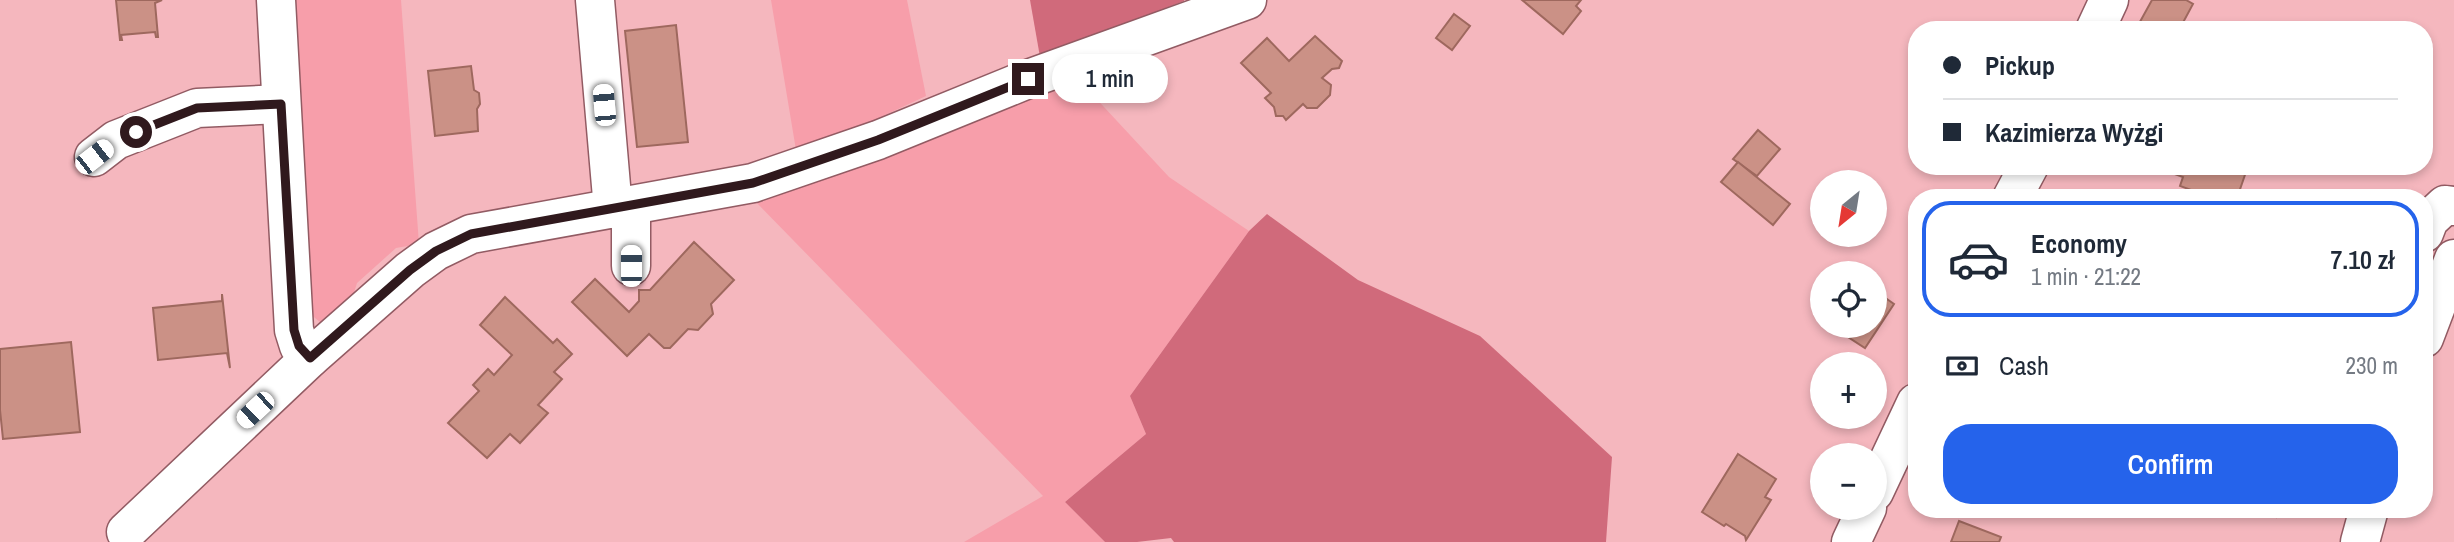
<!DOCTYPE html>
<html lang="en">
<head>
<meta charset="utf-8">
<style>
  body { margin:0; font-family:"Archivo Narrow",sans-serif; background:#f6f6f7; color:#1f2937; height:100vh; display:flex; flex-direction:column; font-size:26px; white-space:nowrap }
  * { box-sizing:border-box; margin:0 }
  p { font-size:23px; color:#747a83 }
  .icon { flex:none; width:38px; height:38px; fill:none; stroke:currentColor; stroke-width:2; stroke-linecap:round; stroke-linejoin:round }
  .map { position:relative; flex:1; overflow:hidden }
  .side { position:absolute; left:1908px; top:189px; width:525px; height:329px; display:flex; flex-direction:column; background:#fff; border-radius:28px; box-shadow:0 4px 10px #0003 }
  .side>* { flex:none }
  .hud { position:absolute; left:1908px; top:21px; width:525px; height:154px; border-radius:28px; box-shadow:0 4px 10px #0003; display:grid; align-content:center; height:154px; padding:0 35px; background:#fff }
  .needle { width:46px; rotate:210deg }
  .fabs { position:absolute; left:1810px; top:170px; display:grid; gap:14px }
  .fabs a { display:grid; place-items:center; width:77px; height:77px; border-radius:50%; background:#fff; box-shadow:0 4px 10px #0003; font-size:35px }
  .end { position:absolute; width:32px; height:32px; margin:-16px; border:9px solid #30191d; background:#fff; box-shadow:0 0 0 4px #fff }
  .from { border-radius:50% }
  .bubble { position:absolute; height:49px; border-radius:24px; background:#fff; box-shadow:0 4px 10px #0003; font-size:23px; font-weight:600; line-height:49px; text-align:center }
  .car { position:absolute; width:21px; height:42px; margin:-21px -10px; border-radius:9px; box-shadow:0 0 5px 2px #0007; background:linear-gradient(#fff 24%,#345 0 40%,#fff 0 76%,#345 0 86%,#fff 0) }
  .hud b { display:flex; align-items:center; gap:24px; height:66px; font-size:26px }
  .hud b+b { border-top:2px solid #e0e1e3 }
  .hud i { width:18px; height:18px; background:#1f2937 }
  ul { padding:12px 0 0; list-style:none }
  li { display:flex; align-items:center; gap:21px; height:116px; margin:0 14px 10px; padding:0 21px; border:4px solid transparent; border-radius:28px }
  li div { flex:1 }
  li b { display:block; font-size:26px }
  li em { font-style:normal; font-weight:600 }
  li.on { border-color:#2563eb }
  li>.icon { width:63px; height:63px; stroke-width:1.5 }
  .pay { display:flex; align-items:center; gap:18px; height:77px; padding:0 35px; font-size:26px }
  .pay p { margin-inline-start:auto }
  .primary-button { display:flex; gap:14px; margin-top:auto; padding:14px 35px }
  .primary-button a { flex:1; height:80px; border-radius:28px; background:#2563eb; color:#fff; font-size:28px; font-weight:600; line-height:80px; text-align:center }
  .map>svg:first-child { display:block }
  .green { fill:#f79eaa }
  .forest { fill:#d06a7b }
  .building { fill:#cb9186; stroke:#9e685e; stroke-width:2 }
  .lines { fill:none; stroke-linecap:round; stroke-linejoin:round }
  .minor-casing { stroke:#925b63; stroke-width:41 }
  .minor { stroke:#fff; stroke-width:38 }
  .route { stroke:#30191d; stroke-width:9 }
</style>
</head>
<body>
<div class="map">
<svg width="2454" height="542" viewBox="0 0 2454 542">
  <rect width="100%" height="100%" fill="#f5b7be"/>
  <g class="green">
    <path d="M289 0H401L419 244 396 248 357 283 352 299 336 319 320 322 309 313Z"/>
    <path d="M771 0H907L926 96 797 156Z"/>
    <path d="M1078 79 1169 177 1249 231 1130 396 1146 434 1065 502 1105 542H964L1043 496 752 198Z"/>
  </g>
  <g class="forest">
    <path d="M1030 0H1184V1L1040 57Z"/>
    <path d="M1267 214 1358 280 1480 336 1612 457 1606 542H1174L1171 538 1137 542H1105L1065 502 1146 434 1130 396 1249 231Z"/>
  </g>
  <g class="building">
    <path d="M116 0H162L155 3 158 37H156L155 32 121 35 122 40H120Z"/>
    <path d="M1522 0H1581L1576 6 1581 11 1563 34Z"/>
    <path d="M2152 0H2186L2193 4 2179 30 2136 29Z"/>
    <path d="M1454 14 1470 26 1452 50 1436 38Z"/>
    <path d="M676 25 688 142 637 147 625 31Z"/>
    <path d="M1315 36 1342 61 1339 68 1332 69 1322 78 1331 85 1330 95 1317 108H1307L1303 104 1286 120 1283 116H1276L1274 107 1265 98 1271 93 1241 63 1267 38 1289 61Z"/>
    <path d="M471 66 474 90 479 93 480 104 477 109 478 131 435 136 428 71Z"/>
    <path d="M1758 130 1780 149 1757 176 1733 159Z"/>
    <path d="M1738 162 1790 204 1773 225 1721 182Z"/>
    <path d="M2159 166H2248L2237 198H2213L2180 186 2183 177 2158 168Z"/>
    <path d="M694 242 734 280 711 304 713 314 698 330 688 329 670 348H664L649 334 627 356 572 302 595 279 629 312 639 301V290H650Z"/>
    <path d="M1874 290 1894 304 1865 348 1831 326H1874Z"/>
    <path d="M222 294 230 368 227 353 158 360 153 308 222 301Z"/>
    <path d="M505 297 553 343 557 339 572 354 554 372 562 379 538 405 548 413 520 443 510 434 487 458 448 423 479 391 473 385 488 369 494 375 512 355 480 325Z"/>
    <path d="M71 342 80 432 3 439 0 410V349Z"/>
    <path d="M1738 454 1776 479 1765 497 1771 500 1746 540 1745 536 1726 524 1724 526 1702 512Z"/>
    <path d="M2250 509H2279L2276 517Z"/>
    <path d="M1959 521 2001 537 1999 542H1951Z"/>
  </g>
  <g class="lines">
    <defs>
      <g id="minor">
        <path d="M276 0 294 330 299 346 310 358"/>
        <path d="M595 0 613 209"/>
        <path d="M2095 30 2109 0"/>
        <path d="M94 157 116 140 197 108 281 104"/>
        <path d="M2012 198 2029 166"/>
        <path d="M2424 233 2429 220 2445 205 2454 206"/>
        <path d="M631 266V205"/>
        <path d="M2424 338 2454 259"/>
        <path d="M1874 492 1916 403"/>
        <path d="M126 532 310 358 410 270 436 251 471 234 753 183 878 140 1028 79 1247 0"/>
        <path d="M1851 542 1867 508"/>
        <path d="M2360 542 2369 509"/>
      </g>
    </defs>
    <use href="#minor" class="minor-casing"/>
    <use href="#minor" class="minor"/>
  </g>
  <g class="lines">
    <path class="route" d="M136 132 197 108 281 104 294 330 299 346 310 358 410 270 436 251 471 234 753 183 878 140 1028 79"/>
  </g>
</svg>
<div class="fabs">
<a><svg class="needle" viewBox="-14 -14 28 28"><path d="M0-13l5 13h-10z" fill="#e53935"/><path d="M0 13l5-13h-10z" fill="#747a83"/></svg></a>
<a><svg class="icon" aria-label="locate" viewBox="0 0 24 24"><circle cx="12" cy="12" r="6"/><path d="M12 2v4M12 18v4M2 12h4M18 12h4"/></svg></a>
<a>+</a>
<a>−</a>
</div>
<i class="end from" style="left:136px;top:132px"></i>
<i class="end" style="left:1028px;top:79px"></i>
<div class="bubble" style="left:1052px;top:54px;width:116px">1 min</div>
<i class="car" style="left:604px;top:105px;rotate:355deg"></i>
<i class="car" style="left:94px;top:157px;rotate:52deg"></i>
<i class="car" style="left:631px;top:266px;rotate:0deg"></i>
<i class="car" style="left:255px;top:410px;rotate:227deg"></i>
<div class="hud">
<b><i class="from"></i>Pickup</b>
<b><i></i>Kazimierza Wyżgi</b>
</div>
<section class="side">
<ul>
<li class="on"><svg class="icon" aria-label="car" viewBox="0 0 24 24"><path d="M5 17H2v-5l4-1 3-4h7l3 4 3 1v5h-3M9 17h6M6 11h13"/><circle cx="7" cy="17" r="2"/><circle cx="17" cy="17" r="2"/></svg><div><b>Economy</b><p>1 min · 21:22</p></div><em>7.10 zł</em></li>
</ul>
<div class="pay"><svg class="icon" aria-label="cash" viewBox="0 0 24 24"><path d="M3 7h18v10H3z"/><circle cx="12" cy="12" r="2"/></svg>Cash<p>230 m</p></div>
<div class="primary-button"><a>Confirm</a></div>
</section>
</div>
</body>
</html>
